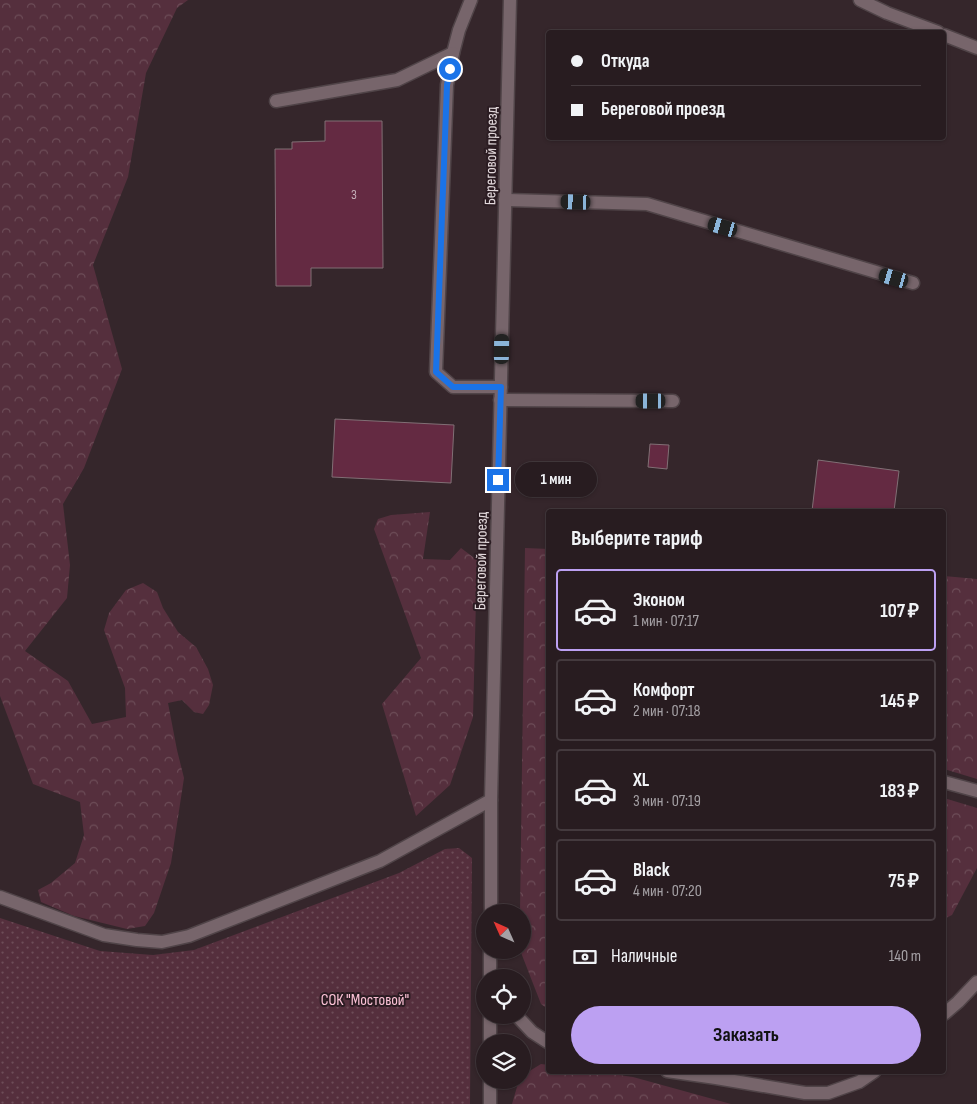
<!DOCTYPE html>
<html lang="ru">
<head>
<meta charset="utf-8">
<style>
  body { margin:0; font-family:"Sofia Sans Condensed",sans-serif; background:#302529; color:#f1f3f6; height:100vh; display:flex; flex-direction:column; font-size:19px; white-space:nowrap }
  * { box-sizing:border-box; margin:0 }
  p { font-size:16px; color:#a5a1a5 }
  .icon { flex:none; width:28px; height:28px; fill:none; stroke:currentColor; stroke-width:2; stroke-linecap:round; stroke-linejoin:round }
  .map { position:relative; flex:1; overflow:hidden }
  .panel { position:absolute; left:546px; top:509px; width:400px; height:565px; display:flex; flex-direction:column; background:#281c20; border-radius:5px; box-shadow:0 1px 4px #0004,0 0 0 1px #443a3e }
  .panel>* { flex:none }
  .guide { position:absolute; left:546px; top:30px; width:400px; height:110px; border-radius:5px; box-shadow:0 1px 4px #0004,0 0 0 1px #443a3e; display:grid; align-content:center; height:110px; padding:0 25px; background:#281c20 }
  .needle { width:32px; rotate:315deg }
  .buttons { position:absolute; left:476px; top:904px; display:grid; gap:10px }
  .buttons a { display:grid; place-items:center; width:55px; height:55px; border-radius:50%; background:#281c20; box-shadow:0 1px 4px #0004,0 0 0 1px #443a3e; font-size:25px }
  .end { position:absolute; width:22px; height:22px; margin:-11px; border:6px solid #1a73e8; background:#fff; box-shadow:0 0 0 2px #fff }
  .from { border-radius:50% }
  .bubble { position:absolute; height:35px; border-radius:18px; background:#281c20; box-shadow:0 1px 4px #0004,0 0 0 1px #443a3e; font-size:16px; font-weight:700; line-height:35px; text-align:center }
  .car { position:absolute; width:15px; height:30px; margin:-15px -8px; border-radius:6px; box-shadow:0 0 4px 1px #0007; background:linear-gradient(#222 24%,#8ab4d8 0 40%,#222 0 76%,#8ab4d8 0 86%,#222 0) }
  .guide b { display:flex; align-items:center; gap:18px; height:48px; font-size:19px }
  .guide b+b { border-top:1px solid #443a3e }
  .guide i { width:12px; height:12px; background:#f1f3f6 }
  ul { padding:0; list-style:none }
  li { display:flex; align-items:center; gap:15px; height:82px; margin:0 10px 8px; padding:0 15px; border:2px solid #443a3e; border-radius:5px }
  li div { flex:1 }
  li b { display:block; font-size:19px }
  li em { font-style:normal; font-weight:700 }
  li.on { border-color:#bca0f2 }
  li>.icon { width:45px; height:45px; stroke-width:1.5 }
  h2 { padding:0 25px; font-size:22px; line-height:60px }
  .pay { display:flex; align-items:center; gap:12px; height:55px; padding:0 25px; font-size:19px }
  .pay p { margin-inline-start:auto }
  .cta { display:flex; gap:10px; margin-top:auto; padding:10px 25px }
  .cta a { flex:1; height:58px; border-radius:30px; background:#bca0f2; color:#111; font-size:20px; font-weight:700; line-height:58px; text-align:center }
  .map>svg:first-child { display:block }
  .green { fill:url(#green-dots) }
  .forest { fill:url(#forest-crowns) }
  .building { fill:#642a42; stroke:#816f75 }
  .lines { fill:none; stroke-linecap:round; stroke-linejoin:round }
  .minor-casing { stroke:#504448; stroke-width:15 }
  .minor { stroke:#77656b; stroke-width:12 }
  .route { stroke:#1a73e8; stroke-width:6 }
  .labels { text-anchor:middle; stroke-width:4; stroke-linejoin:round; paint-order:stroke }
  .number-label { font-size:14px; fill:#c3adb6 }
  .street-label { font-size:16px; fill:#e3d9dc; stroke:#2b1c22 }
  .park-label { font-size:16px; fill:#fcc2d6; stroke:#2b1c22 }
</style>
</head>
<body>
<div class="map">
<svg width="977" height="1104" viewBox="0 0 977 1104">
  <defs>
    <pattern id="green-dots" width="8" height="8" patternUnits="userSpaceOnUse" patternTransform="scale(1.25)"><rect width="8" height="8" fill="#552f3d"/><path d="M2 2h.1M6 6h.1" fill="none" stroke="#6d4d58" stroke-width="1.8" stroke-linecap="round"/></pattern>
    <pattern id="forest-crowns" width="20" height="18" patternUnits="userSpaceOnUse" patternTransform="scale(1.25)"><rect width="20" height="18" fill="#552f3d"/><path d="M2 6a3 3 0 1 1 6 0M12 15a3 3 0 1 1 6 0" fill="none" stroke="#6d4d58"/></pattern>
  </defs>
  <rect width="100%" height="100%" fill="#35262b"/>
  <path class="green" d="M459 848 472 858 470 1104H0V918L100 951 153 955 194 950 399 873 445 849Z"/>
  <g class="forest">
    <path d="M0 0H188L177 8 146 73 128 177 93 265 122 369 84 468 63 504 70 565 67 598 25 651 68 681 92 724 126 717 125 688 104 630 109 613 126 590 143 583 157 592 163 608 178 632 196 647 208 669 213 685 209 705 203 714 194 712 182 700 168 703 177 750 184 778 171 863 154 913 145 926 127 929 74 916 41 902 38 890 51 883 75 863 84 835 80 802 33 784 0 696Z"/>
    <path d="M430 512 423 559 450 560 461 548 477 560 473 717 450 785 416 816 382 704 421 658 374 529 378 519 391 515Z"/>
    <path d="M525 548 549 549V1010L541 1004 520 950H522V912H520Z"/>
    <path d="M944 576 977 579V779L944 769Z"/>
    <path d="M944 798 977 808V868L952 915 944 919Z"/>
    <path d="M541 1064 549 1065V1071H591L633 1077 731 1104H512L519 1080H522L523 1075Z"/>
  </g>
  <g class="building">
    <path d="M325 121H382L383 268H311V286H276L275 149H292V142L325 141Z"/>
    <path d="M335 419 454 425 451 483 332 477Z"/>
    <path d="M650 444 669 445 667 469 648 467Z"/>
    <path d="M818 460 899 471 894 511H812Z"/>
  </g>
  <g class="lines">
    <defs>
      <g id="minor">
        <path d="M471 0 459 30 453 53 447 85 436 372 453 387H501"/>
        <path d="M860 0 887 13 938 32"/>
        <path d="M944 35 977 48"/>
        <path d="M276 101 397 80 453 53"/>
        <path d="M505 200 647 204 913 283"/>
        <path d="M500 400 673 401"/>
        <path d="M944 782 977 791"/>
        <path d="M0 897 104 935 137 940 162 942 189 936 380 861 491 800"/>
        <path d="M491 912V800L510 0"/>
        <path d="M490 978V950"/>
        <path d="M944 1014 958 1002 977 982"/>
        <path d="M516 1015 532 1032 549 1043"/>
        <path d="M490 1042V1015"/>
        <path d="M667 1071 716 1078 805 1093H828L859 1082 875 1071"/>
        <path d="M490 1104V1080"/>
      </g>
    </defs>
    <use href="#minor" class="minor-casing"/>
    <use href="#minor" class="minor"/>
  </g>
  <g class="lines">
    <path class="route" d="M450 69 447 85 436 372 453 387H501L498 480"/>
  </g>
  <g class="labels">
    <g class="number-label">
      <text x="354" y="199">3</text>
    </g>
    <g class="street-label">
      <text transform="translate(490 156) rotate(-89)" y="6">Береговой проезд</text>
      <text transform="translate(480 561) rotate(-89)" y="6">Береговой проезд</text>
    </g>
    <g class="park-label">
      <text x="365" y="1005">СОК "Мостовой"</text>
    </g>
  </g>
</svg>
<div class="buttons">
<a><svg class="needle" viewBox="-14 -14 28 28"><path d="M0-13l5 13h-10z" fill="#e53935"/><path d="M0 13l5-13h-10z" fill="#a5a1a5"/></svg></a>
<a><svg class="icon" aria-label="locate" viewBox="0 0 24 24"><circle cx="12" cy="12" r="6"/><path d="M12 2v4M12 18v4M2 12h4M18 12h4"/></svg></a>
<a><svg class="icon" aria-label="layers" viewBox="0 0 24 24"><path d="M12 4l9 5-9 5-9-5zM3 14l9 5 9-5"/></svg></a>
</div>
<i class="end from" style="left:450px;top:69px"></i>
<i class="end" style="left:498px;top:480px"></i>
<div class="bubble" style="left:515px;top:462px;width:82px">1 мин</div>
<i class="car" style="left:576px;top:202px;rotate:272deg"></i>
<i class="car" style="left:723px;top:227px;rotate:286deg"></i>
<i class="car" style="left:894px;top:278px;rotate:286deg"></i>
<i class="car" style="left:502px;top:349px;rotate:1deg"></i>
<i class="car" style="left:651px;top:401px;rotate:270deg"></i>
<div class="guide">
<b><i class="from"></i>Откуда</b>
<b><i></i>Береговой проезд</b>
</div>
<section class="panel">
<h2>Выберите тариф</h2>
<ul>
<li class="on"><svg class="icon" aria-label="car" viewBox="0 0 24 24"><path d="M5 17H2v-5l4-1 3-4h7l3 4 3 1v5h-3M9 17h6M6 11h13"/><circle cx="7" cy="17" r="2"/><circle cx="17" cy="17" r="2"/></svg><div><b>Эконом</b><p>1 мин · 07:17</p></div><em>107 ₽</em></li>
<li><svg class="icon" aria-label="car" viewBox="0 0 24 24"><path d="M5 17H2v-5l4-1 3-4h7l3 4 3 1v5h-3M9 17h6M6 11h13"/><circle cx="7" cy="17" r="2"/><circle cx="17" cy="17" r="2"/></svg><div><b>Комфорт</b><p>2 мин · 07:18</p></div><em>145 ₽</em></li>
<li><svg class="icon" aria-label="car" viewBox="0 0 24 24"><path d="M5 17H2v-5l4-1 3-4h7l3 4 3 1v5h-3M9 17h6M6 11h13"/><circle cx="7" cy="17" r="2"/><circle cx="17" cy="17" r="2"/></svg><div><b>XL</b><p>3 мин · 07:19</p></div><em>183 ₽</em></li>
<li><svg class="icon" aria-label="car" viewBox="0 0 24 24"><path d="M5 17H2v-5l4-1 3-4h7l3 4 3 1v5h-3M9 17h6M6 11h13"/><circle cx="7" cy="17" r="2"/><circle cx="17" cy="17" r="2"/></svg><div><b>Black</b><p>4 мин · 07:20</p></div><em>75 ₽</em></li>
</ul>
<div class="pay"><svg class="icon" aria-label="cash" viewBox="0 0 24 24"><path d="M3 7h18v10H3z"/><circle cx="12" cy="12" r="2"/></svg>Наличные<p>140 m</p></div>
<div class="cta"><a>Заказать</a></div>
</section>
</div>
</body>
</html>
